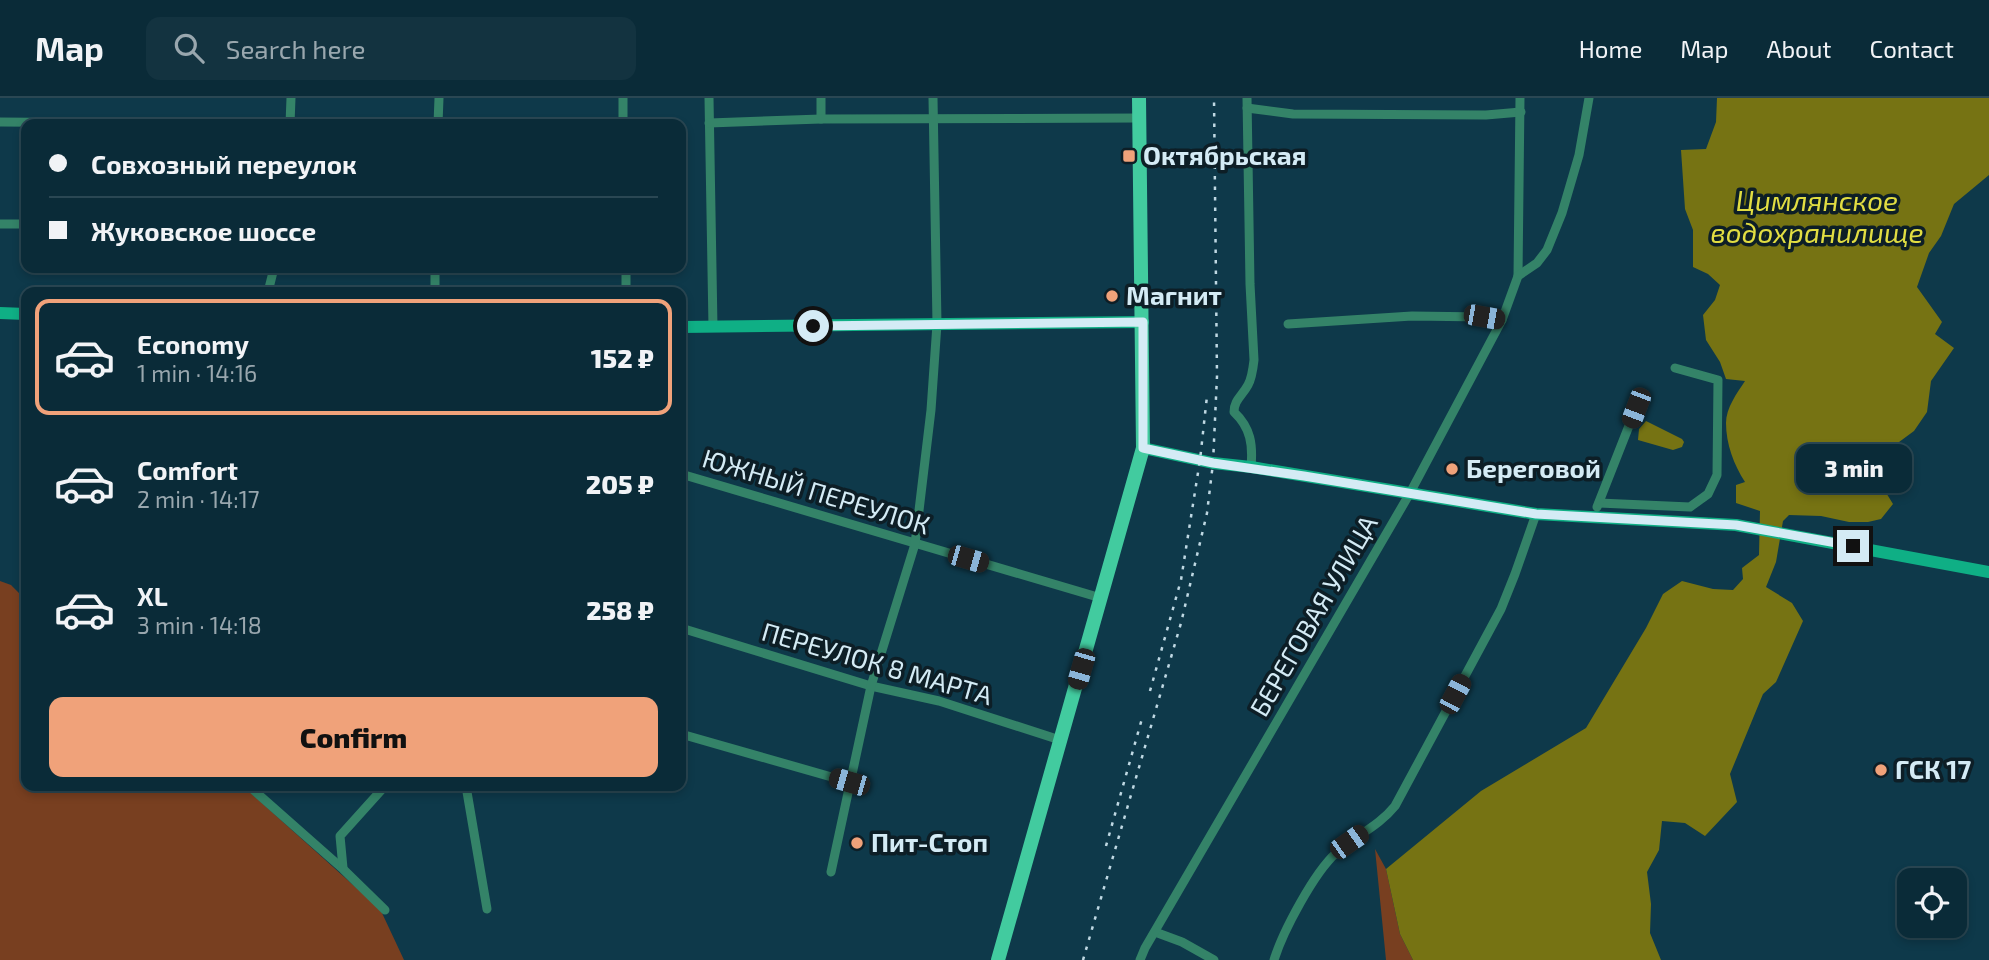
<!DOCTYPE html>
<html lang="en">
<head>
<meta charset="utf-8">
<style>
  body { margin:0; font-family:"Exo 2",sans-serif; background:#133340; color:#f1f3f6; height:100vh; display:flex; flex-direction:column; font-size:26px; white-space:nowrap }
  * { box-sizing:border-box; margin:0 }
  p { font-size:23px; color:#99a7ae }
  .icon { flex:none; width:38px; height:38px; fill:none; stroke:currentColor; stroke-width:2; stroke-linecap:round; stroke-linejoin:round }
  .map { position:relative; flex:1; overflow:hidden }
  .sheet { position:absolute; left:21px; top:189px; width:665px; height:504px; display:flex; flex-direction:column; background:#0a2b38; border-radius:14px; box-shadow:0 4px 10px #0003,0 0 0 2px #2a4753 }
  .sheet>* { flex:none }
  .hud { position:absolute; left:21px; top:21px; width:665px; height:154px; border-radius:14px; box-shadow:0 4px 10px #0003,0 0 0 2px #2a4753; display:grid; align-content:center; height:154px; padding:0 28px; background:#0a2b38 }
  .tools { position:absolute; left:1897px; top:770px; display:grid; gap:14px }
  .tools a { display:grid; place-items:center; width:70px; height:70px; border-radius:14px; background:#0a2b38; box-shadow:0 4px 10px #0003,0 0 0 2px #2a4753; font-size:35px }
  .end { position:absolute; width:32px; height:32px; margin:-16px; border:9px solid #d4ebf5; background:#111; box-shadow:0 0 0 4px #111 }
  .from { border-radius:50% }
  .bubble { position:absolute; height:49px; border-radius:14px; background:#0a2b38; box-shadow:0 4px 10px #0003,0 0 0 2px #2a4753; font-size:23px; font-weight:800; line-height:49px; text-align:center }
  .car { position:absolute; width:21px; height:42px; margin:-21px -10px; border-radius:9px; box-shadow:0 0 5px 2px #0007; background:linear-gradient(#222 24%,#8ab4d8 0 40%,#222 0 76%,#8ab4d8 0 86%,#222 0) }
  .hud b { display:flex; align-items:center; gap:24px; height:66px; font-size:26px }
  .hud b+b { border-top:2px solid #2a4753 }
  .hud i { width:18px; height:18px; background:#f1f3f6 }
  ul { padding:12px 0 0; list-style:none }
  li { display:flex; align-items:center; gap:21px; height:116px; margin:0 14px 10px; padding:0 14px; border:4px solid transparent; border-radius:14px }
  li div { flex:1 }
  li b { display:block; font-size:26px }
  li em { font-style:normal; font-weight:800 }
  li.active { border-color:#f0a27a }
  li>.icon { width:63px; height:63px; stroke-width:1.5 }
  .button { display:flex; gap:14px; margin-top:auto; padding:14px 28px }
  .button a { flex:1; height:80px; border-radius:14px; background:#f0a27a; color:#111; font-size:28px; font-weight:800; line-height:80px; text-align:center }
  header { display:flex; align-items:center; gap:42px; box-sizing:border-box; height:98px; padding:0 35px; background:#0a2b38; border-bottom:2px solid #2a4753 }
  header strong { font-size:33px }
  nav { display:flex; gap:38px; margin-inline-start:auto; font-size:24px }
  .search { width:490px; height:63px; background:#133340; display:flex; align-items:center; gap:18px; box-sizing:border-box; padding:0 24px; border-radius:14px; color:#99a7ae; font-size:26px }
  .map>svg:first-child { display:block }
  .green { fill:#783f20 }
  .water { fill:#767313 }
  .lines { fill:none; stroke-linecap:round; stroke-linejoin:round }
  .street { stroke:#348368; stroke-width:9 }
  .secondary { stroke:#0faf85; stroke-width:12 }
  .primary { stroke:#42cb9f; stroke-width:14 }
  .rail { stroke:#bfd8e3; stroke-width:2.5; stroke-dasharray:3.5 7; stroke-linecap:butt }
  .route { stroke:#d4ebf5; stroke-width:9 }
  .poi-dot { fill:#f0a27a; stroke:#0d1e26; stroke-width:2.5 }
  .labels { text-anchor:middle; stroke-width:7; stroke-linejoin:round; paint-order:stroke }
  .poi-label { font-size:26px; font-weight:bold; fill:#d4ebf5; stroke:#0d1e26; text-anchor:start }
  .street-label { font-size:26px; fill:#d4ebf5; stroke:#0d1e26 }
  .water-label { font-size:28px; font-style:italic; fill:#e1dd42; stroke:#0d1e26 }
</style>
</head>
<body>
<header>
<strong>Map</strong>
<div class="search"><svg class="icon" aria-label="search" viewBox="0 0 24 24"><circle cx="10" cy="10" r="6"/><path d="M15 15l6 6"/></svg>Search here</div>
<nav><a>Home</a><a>Map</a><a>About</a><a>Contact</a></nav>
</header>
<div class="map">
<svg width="1989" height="862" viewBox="0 0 1989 862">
  <rect width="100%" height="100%" fill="#0e394a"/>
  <g class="green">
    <path d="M0 483 11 487 26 502V688H243L372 804 382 815 404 862H0Z"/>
    <path d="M1375 751 1386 771 1400 836 1413 862H1386Z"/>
  </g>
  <g class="water">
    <path d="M1717 0H1989V77L1954 106 1941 138 1929 155 1917 189 1942 224 1935 236 1954 250 1931 283 1927 314 1914 333 1895 347 1891 381 1885 393 1893 406 1881 421 1868 424H1849L1821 418 1789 417 1783 423 1776 464 1766 489 1792 505 1803 523 1776 584 1763 596 1730 676 1737 704 1705 738 1685 725 1662 723 1659 752 1647 774 1651 806 1650 835 1661 862H1413L1400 836 1386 771 1481 693 1586 630 1646 530 1663 496 1682 483 1713 491 1733 492 1743 481 1742 470 1759 457 1760 413 1736 405V387L1745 384C1734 367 1726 346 1726 325 1726 310 1737 295 1745 283L1726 281 1720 264 1706 242 1703 217 1715 202 1720 187 1708 176 1693 169V132L1685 111 1681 52 1706 51 1716 24Z"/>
    <path d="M1646 323 1682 341 1684 344 1682 349 1673 352 1638 342 1639 331Z"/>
  </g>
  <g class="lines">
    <g class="street">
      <path d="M623 0V26"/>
      <path d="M709 0 713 229"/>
      <path d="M821 0V21"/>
      <path d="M1247 0 1250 186 1254 262C1253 271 1252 280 1248 287 1242 298 1234 302 1234 314 1251 330 1253 347 1251 369"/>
      <path d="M1247 10 1293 16 1486 17 1521 14"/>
      <path d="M0 24 261 26"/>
      <path d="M709 25 821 21 1139 20"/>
      <path d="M290 26 291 0"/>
      <path d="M438 26 439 0"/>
      <path d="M0 126H26"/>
      <path d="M305 170 335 172 336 170"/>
      <path d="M435 170V194"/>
      <path d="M626 170V194"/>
      <path d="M1518 178 1520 0"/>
      <path d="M268 194 274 170"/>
      <path d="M1288 226 1412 218 1484 219 1502 222"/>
      <path d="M681 376 1101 500"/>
      <path d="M1599 405 1690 409 1708 396 1717 377 1718 282 1675 270"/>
      <path d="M1597 409 1636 310"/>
      <path d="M681 530 871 588 939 603 1060 642"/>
      <path d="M681 636 849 684"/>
      <path d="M249 688 343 771 385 812"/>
      <path d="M466 688 487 811"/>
      <path d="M343 770 340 738 385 688"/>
      <path d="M831 774 871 588 915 446 931 312 937 226 933 0"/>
      <path d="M1155 834 1182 844 1214 862"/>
      <path d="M1140 862 1145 850 1410 395 1502 222 1518 178 1537 165 1547 152 1562 115 1579 57 1589 0"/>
      <path d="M1274 862C1283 833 1314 775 1336 755 1355 738 1379 728 1395 708L1501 511 1515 476 1536 416"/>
    </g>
    <g class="secondary">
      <path d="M0 215 26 216"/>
      <path d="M681 229 1143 224"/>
      <path d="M1143 350 1213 365 1251 369 1536 416 1736 427 1989 474"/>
    </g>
    <path class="primary" d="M998 862 1143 350 1139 0"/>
    <g class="rail">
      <path d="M1150 593 1181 482 1200 362 1207 298"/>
      <path d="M1106 748 1143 617"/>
      <path d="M1083 862 1181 525 1207 415 1213 365 1217 278 1214 0"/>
    </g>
  </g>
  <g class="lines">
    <path class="route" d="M813 228 1143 224V350L1213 365 1304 378 1536 416 1736 427 1853 448"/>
  </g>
  <g class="poi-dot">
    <rect x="1122" y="51" width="14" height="14" rx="3.5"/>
    <circle cx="1112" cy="198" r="7"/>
    <circle cx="1452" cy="371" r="7"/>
    <circle cx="1881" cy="672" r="7"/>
    <circle cx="857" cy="745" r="7"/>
  </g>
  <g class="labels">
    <g class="poi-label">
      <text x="1143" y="67">Октябрьская</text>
      <text x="1126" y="207">Магнит</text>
      <text x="1466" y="380">Береговой</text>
      <text x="1895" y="681">ГСК 17</text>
      <text x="871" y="754">Пит-Стоп</text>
    </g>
    <g class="street-label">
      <text transform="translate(816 394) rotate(17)" y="9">ЮЖНЫЙ ПЕРЕУЛОК</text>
      <text transform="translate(1314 518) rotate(-60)" y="9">БЕРЕГОВАЯ УЛИЦА</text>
      <text transform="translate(877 566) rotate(16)" y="9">ПЕРЕУЛОК 8 МАРТА</text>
    </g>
    <g class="water-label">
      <text x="1817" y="113">Цимлянское<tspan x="1817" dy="32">водохранилище</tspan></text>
    </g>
  </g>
</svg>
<div class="tools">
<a><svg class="icon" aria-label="locate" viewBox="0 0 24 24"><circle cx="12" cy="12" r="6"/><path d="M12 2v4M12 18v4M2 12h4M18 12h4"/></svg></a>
</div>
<i class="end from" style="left:813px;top:228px"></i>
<i class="end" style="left:1853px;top:448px"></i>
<div class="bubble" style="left:1796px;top:346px;width:116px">3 min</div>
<i class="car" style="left:1484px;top:219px;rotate:100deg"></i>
<i class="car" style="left:1636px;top:310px;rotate:201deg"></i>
<i class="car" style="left:968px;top:461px;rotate:106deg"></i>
<i class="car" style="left:1081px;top:571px;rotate:196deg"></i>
<i class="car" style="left:1455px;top:596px;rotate:28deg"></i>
<i class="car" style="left:849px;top:684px;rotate:286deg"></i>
<i class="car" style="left:1349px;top:744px;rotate:55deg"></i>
<div class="hud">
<b><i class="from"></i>Совхозный переулок</b>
<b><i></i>Жуковское шоссе</b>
</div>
<section class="sheet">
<ul>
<li class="active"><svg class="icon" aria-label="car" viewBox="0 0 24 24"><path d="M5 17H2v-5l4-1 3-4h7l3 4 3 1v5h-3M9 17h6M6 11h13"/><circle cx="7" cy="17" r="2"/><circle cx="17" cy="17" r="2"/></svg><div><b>Economy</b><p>1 min · 14:16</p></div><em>152 ₽</em></li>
<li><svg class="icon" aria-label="car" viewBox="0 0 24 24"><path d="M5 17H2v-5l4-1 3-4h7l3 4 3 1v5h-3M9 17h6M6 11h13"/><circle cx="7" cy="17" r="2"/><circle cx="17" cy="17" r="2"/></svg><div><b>Comfort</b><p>2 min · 14:17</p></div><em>205 ₽</em></li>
<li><svg class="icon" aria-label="car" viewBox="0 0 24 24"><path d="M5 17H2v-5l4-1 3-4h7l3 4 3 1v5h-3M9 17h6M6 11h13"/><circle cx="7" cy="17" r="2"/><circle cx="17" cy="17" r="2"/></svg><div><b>XL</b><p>3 min · 14:18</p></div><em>258 ₽</em></li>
</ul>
<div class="button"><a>Confirm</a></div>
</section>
</div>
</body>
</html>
